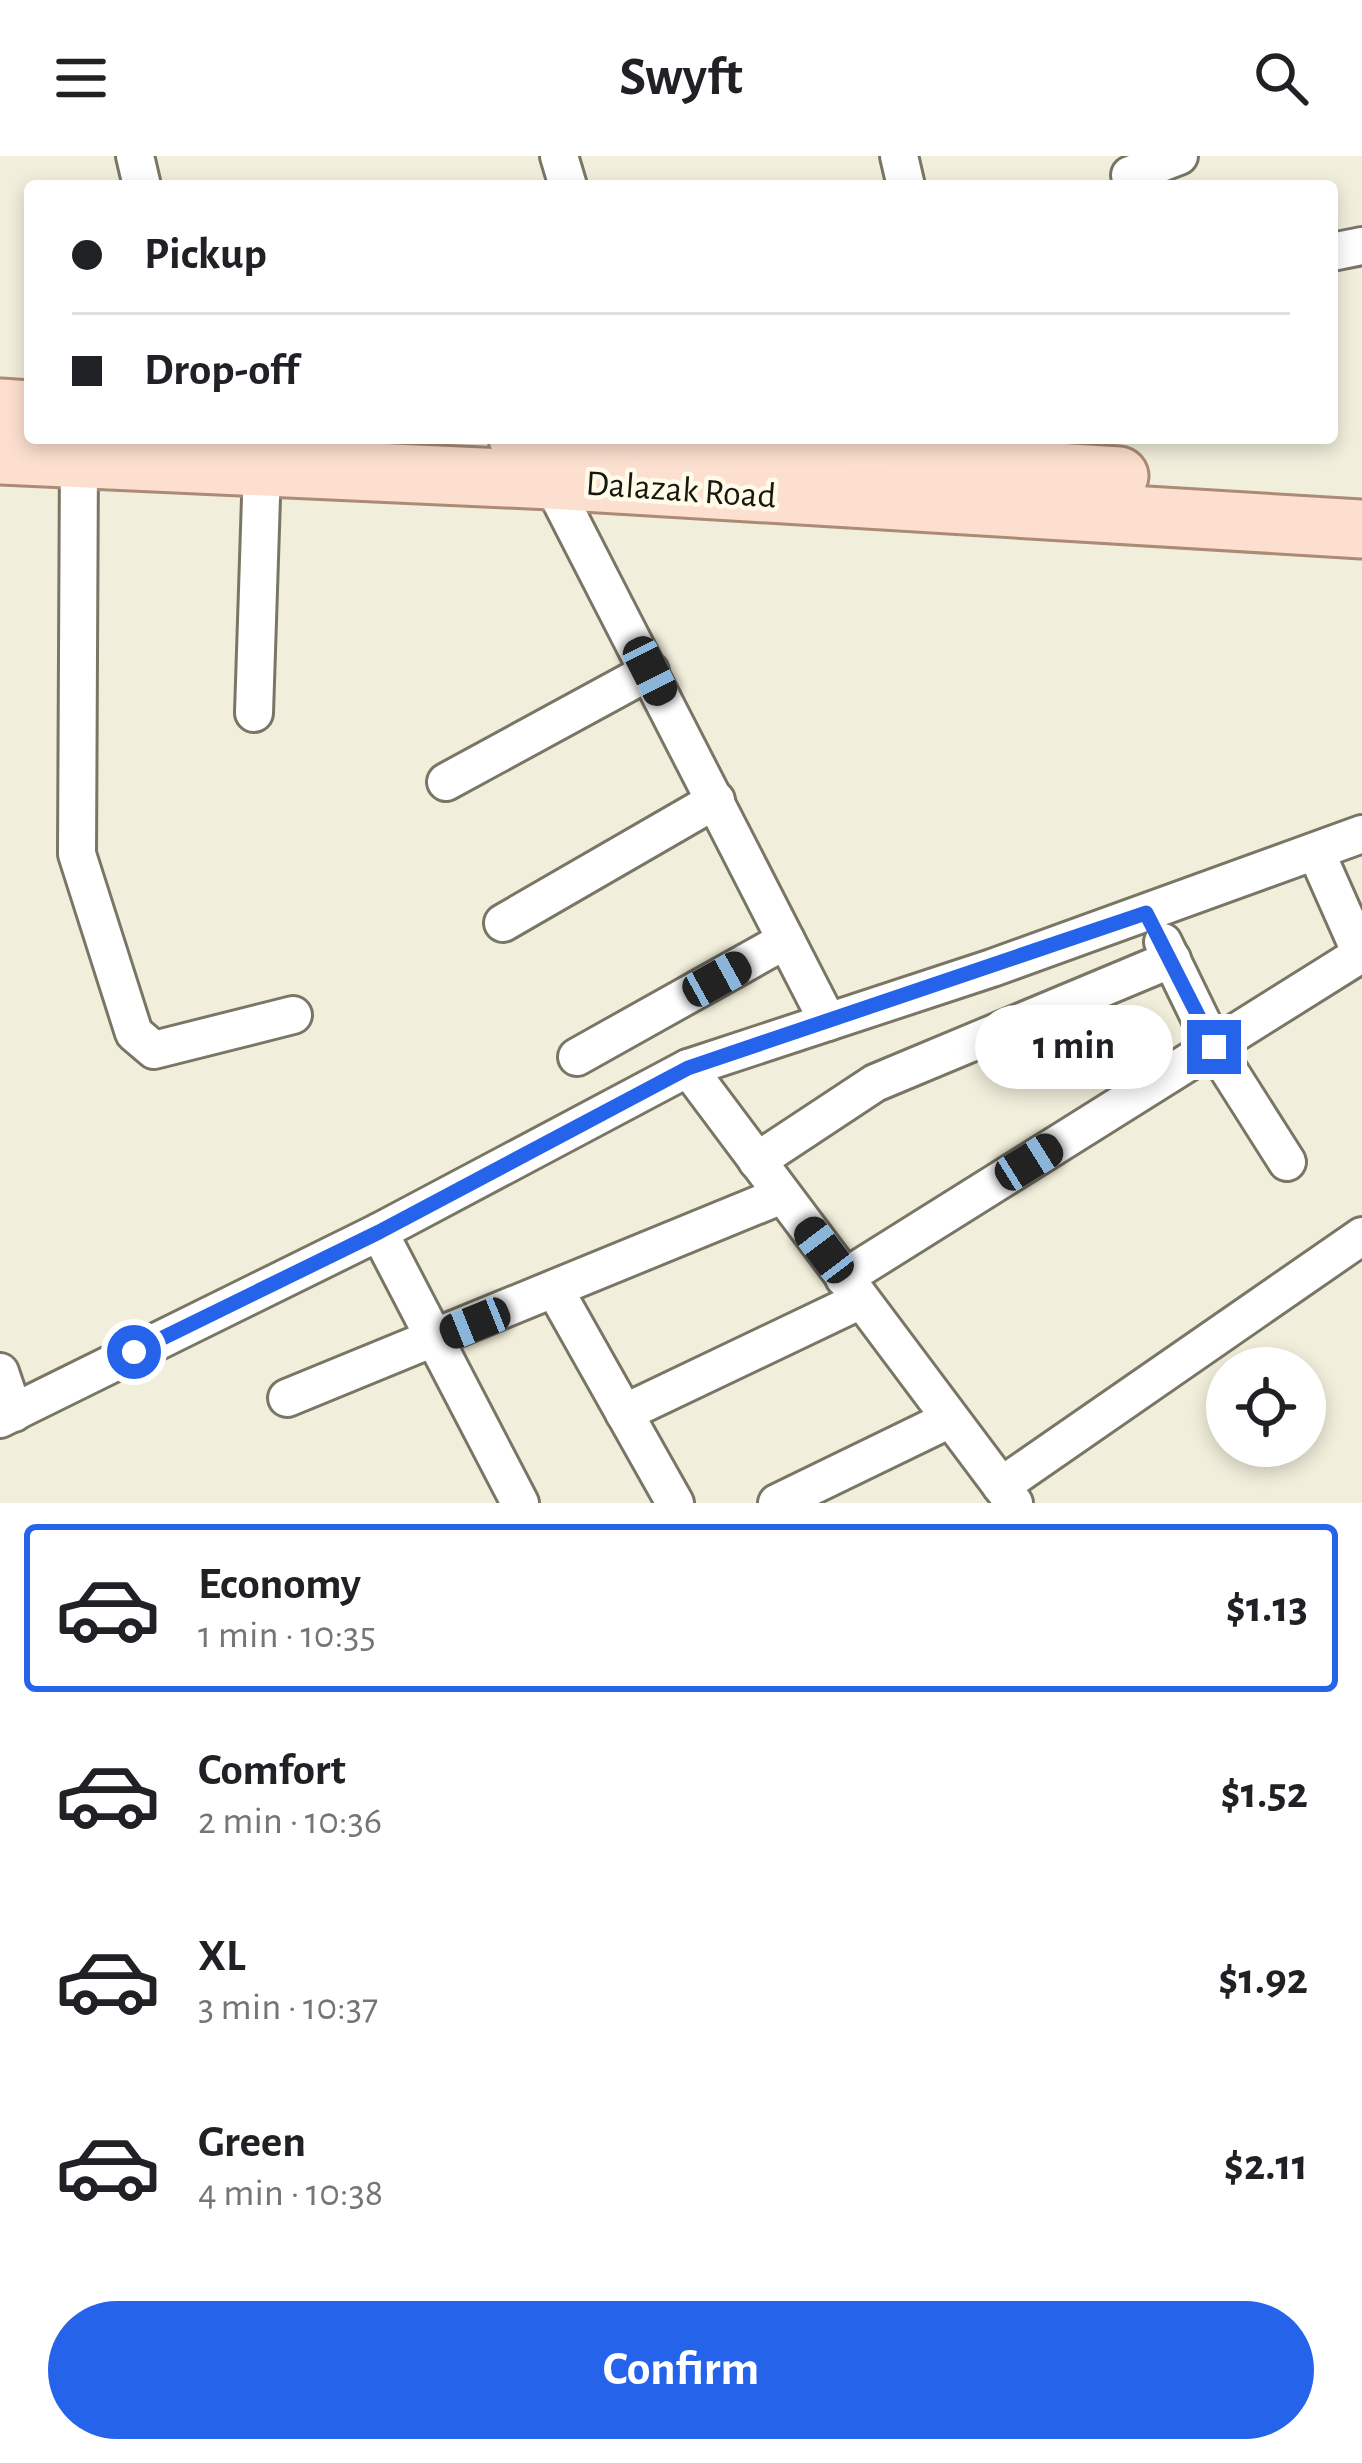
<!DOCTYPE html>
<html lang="en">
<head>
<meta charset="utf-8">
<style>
  body { margin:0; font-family:"Alegreya Sans",sans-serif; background:#f2f2f2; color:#202124; height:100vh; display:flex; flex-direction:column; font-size:45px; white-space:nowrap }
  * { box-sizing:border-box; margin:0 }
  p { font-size:39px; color:#757577 }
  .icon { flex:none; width:66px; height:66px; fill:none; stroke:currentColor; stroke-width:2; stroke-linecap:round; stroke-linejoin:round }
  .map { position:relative; height:1347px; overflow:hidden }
  .panel { display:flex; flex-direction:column; background:#fff; flex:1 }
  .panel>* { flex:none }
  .top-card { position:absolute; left:24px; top:24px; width:1314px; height:264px; border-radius:12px; box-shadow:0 6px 18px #0003; display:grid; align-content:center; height:264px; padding:0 48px; background:#fff }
  .fabs { position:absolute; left:1206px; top:1191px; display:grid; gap:24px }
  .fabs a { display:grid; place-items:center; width:120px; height:120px; border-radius:50%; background:#fff; box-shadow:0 6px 18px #0003; font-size:60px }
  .end { position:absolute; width:54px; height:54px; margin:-27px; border:15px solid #2563eb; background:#fff; box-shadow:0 0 0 6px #fff }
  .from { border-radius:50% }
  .bubble { position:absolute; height:84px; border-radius:42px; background:#fff; box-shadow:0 6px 18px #0003; font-size:39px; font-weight:700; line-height:84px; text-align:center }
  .car { position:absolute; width:36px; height:72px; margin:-36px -18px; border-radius:15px; box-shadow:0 0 9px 3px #0007; background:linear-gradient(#222 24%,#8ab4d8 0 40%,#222 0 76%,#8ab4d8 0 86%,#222 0) }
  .top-card b { display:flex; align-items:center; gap:42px; height:114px; font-size:45px }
  .top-card b+b { border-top:3px solid #e0e0e0 }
  .top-card i { width:30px; height:30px; background:#202124 }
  ul { padding:21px 0 0; list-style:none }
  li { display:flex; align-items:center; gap:36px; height:168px; margin:0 24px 18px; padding:0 24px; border:6px solid transparent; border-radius:12px }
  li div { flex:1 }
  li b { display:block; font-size:45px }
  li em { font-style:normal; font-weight:700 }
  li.selected { border-color:#2563eb }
  li>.icon { width:108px; height:108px; stroke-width:1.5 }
  .primary-button { display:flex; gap:24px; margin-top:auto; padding:24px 48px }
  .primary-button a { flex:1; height:138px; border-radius:72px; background:#2563eb; color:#fff; font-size:48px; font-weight:700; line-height:138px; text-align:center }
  header { display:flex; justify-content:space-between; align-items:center; height:156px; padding:0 48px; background:#fff; font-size:54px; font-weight:700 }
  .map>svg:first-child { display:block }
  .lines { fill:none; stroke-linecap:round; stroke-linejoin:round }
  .street-casing { stroke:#7a7666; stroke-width:42 }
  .primary-casing { stroke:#ab8a76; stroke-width:63 }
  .street { stroke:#fff; stroke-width:36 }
  .primary { stroke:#fcdfce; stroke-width:57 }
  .route { stroke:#2563eb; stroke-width:15 }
  .labels { text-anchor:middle; stroke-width:9; stroke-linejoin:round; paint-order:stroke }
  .street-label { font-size:36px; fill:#17160f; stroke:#fffbe8 }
</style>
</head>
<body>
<header><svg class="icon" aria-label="menu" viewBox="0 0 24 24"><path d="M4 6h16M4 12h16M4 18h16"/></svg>Swyft<svg class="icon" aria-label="search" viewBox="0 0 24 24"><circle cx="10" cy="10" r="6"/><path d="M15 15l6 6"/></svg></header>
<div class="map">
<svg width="1362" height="1347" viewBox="0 0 1362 1347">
  <rect width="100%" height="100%" fill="#f1eedb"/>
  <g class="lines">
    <defs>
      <g id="street">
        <path d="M135 0 142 30"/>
        <path d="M559 0 568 30"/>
        <path d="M899 0 906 30"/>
        <path d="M1130 19 1179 0"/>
        <path d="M1332 96 1362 90"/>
        <path d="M79 302 77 698 134 877 154 894 293 859"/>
        <path d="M550 324 828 866"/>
        <path d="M254 557 262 311"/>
        <path d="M446 626 650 515"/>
        <path d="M1316 696 1362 800"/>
        <path d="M503 767 716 644"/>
        <path d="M1163 786 1214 891 1287 1006"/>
        <path d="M577 901 786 784"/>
        <path d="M688 912 1014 1347"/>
        <path d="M757 1005 875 927 1172 803"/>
        <path d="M379 1076 520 1347"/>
        <path d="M844 1122 1361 798"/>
        <path d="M555 1134 675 1347"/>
        <path d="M0 1216 14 1257"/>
        <path d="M287 1242 782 1039"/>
        <path d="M624 1257 861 1144"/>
        <path d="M0 1263 379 1076 688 912 992 812 1362 678"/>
        <path d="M1001 1330 1362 1080"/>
        <path d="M777 1347 950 1263"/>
      </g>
      <g id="primary">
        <path d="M0 252 30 254"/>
        <path d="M518 282 1119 320"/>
        <path d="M0 299 550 324 1362 373"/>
      </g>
    </defs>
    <use href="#street" class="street-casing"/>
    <use href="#primary" class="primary-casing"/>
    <use href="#street" class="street"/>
    <use href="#primary" class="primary"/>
  </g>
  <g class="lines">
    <path class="route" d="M134 1196 379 1076 688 912 1146 757 1214 891"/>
  </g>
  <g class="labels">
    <g class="street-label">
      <text transform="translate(681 332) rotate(4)" y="13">Dalazak Road</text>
    </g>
  </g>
</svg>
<div class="fabs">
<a><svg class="icon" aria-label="locate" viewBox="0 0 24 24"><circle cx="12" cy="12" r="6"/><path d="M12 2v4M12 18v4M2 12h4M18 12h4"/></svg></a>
</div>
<i class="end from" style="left:134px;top:1196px"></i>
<i class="end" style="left:1214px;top:891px"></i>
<div class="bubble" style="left:975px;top:849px;width:198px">1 min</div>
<i class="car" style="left:650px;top:515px;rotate:153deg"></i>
<i class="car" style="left:717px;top:823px;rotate:61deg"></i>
<i class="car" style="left:1029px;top:1006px;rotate:58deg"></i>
<i class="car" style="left:824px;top:1094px;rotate:323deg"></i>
<i class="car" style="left:475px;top:1167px;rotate:248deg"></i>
<div class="top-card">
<b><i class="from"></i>Pickup</b>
<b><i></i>Drop-off</b>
</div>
</div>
<section class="panel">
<ul>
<li class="selected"><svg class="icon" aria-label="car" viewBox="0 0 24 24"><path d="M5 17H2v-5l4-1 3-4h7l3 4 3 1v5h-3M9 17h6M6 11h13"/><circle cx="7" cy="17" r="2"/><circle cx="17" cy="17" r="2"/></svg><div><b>Economy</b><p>1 min · 10:35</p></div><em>$1.13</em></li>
<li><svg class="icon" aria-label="car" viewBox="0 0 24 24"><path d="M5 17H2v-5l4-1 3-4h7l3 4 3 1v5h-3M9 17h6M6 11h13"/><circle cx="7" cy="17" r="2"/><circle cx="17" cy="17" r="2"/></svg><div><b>Comfort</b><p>2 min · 10:36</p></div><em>$1.52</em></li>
<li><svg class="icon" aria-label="car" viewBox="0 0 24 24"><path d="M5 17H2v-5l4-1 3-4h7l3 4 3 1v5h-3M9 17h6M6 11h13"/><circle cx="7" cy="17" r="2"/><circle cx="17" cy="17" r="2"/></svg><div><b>XL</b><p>3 min · 10:37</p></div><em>$1.92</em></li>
<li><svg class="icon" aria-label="car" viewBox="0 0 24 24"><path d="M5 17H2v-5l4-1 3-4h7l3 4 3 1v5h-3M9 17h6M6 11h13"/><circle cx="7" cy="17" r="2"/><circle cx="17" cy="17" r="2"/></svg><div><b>Green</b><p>4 min · 10:38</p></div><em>$2.11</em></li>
</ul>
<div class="primary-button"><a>Confirm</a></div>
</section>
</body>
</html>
